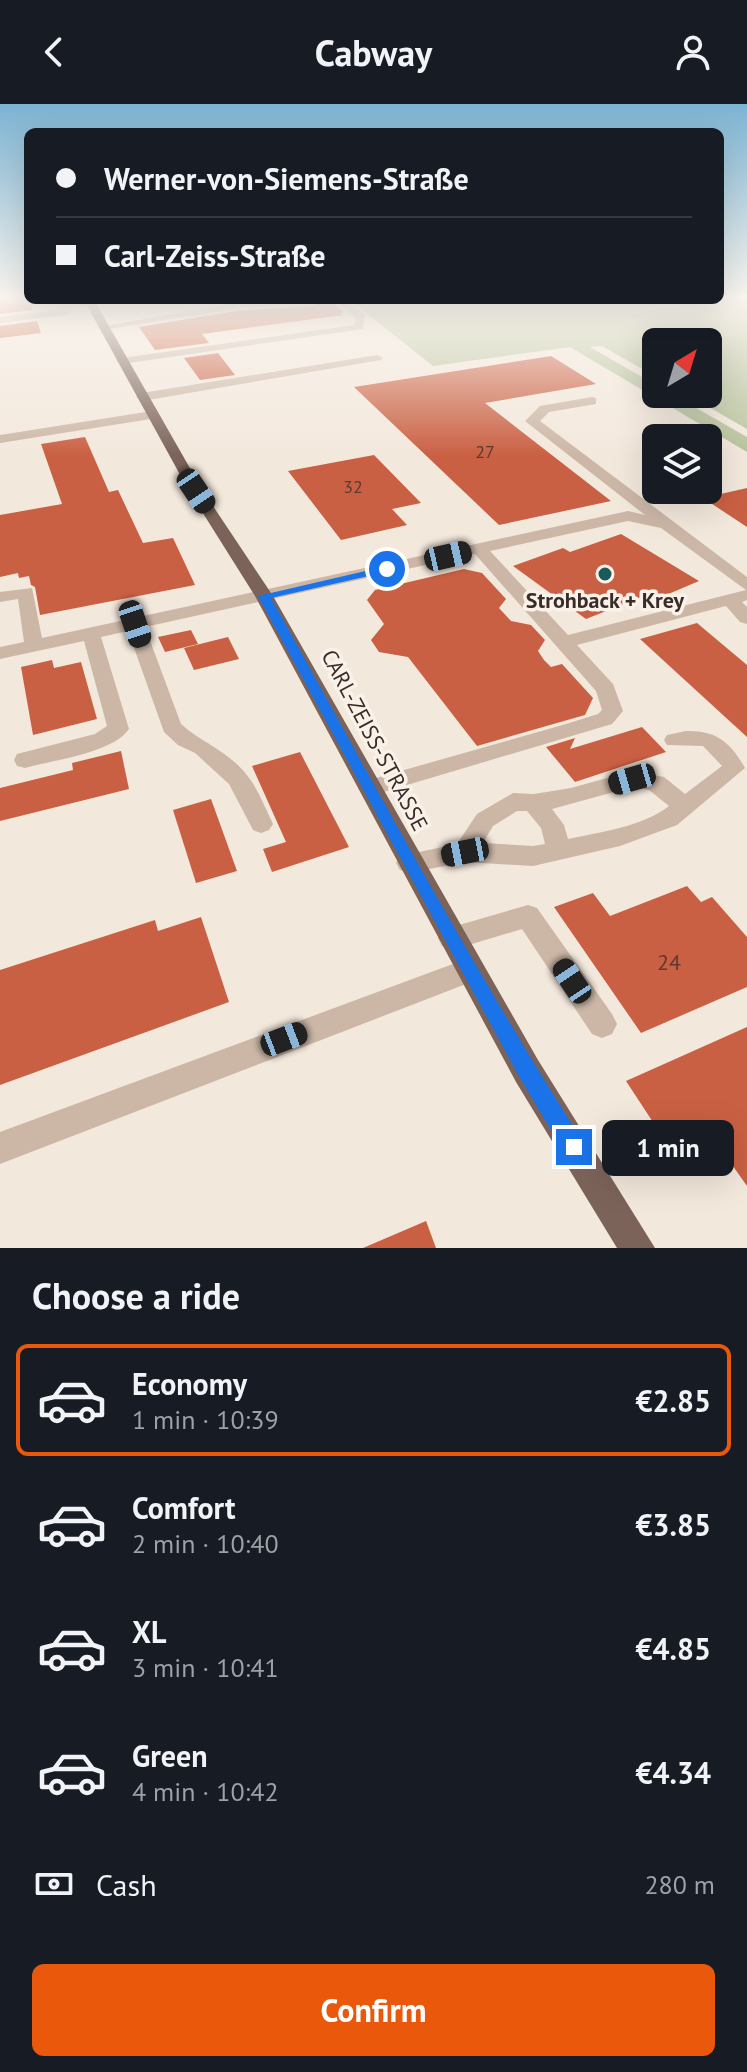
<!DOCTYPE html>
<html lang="en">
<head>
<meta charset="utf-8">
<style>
  body { margin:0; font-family:"PT Sans",sans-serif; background:#242831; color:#f1f3f6; height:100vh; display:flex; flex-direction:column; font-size:30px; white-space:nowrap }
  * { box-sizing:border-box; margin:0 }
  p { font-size:26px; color:#9ea1a6 }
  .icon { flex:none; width:44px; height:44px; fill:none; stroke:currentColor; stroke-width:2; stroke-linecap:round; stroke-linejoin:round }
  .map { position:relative; height:1144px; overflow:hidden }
  .details { display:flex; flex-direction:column; background:#171b24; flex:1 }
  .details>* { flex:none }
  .guide { position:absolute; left:24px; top:24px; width:700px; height:176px; border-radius:12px; box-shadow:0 8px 32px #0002; display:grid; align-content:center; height:176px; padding:0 32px; background:#171b24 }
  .needle { width:52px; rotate:38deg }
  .controls { position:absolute; left:642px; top:224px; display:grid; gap:16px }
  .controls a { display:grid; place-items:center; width:80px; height:80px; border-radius:12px; background:#171b24; box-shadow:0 8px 32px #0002; font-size:40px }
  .end { position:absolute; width:36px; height:36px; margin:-18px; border:10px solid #1a73e8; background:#fff; box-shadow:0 0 0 4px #fff }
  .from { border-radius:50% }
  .bubble { position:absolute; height:56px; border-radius:12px; background:#171b24; box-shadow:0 8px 32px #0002; font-size:26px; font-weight:800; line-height:56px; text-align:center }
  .car { position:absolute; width:24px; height:48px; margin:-24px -12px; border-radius:10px; box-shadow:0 0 6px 2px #0007; background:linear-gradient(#222 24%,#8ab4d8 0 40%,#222 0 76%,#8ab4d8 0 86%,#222 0) }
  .guide b { display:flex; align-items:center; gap:28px; height:76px; font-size:30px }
  .guide b+b { border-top:2px solid #363941 }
  .guide i { width:20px; height:20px; background:#f1f3f6 }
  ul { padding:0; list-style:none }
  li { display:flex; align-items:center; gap:24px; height:112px; margin:0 16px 12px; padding:0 16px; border:4px solid transparent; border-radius:12px }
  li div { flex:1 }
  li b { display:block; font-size:30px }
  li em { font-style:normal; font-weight:800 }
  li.on { border-color:#ea580c }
  li>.icon { width:72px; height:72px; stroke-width:1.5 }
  h2 { padding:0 32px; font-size:36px; line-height:96px }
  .pay { display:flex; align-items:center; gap:20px; height:88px; padding:0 32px; font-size:30px }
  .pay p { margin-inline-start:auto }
  .button { display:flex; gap:16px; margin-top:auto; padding:16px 32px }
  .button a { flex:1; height:92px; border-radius:12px; background:#ea580c; color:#fff; font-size:32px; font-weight:800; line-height:92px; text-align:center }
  header { display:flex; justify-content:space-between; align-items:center; height:104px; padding:0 32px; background:#171b24; font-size:36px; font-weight:800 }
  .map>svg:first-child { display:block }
  .green { fill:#b7c39b }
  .building { fill:#ca6043 }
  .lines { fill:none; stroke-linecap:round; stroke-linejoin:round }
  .minor { fill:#ccb7a7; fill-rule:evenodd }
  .major { fill:#7b6359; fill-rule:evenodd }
  .route { fill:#1a73e8 }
  .poi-dot { fill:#1c595b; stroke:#faf2e9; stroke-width:3 }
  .labels { text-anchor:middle; stroke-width:7; stroke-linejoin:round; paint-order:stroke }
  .number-label { font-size:18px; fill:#5c3a2f }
  .poi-label { font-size:22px; font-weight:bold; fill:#382d28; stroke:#faf2e9 }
  .street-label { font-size:22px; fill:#382d28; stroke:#faf2e9 }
  .near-number-label { font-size:22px; fill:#5c3a2f }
</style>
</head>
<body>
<header><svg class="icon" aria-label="back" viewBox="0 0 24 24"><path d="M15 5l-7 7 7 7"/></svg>Cabway<svg class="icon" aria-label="person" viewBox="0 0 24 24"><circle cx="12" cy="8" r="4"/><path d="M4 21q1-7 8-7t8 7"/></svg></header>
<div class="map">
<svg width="747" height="1144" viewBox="0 0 747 1144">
  <rect width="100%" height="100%" fill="#f3e8dc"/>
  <path class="green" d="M720 192H747V325L686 290H708V238H656V273L602 242 590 243 656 281V290H672L747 333V348L570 243 433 262 350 196H720Z"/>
  <g class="building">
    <path d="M0 192H28L33 206 0 210Z"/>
    <path d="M330 196 344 209H341L343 211 202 230 209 239 155 246 139 223 237 207 311 202Z"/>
    <path d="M37 217 41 229 0 234V222Z"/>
    <path d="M218 249 235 271 200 276 184 254Z"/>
    <path d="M551 252 596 280 485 299 611 397 499 421 354 283Z"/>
    <path d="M85 333 109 388 118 386 143 439 173 434 195 481 40 511 35 483 31 481 29 472 19 474 18 469 0 473V411L62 400 41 340Z"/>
    <path d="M374 351 421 399 392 405 407 421 341 436 288 367Z"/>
    <path d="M747 384V423L703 394Z"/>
    <path d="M621 430 699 477 652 497 644 492 586 515 513 462 563 444 570 448Z"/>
    <path d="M464 465 482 469 506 495 499 504 511 517 531 521 545 536 538 547 544 556 551 563 562 560 593 594 585 611 477 642 408 553 379 548 371 536 384 520 367 496 375 486Z"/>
    <path d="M697 519 747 561V633L640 535Z"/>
    <path d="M191 526 198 540 165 548 158 533Z"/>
    <path d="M228 533 239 555 194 566 184 544Z"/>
    <path d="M52 556 54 564 81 558 97 615 33 631 21 563Z"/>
    <path d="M642 623 666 648 575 678 546 643 575 634 570 645Z"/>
    <path d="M121 647 129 685 0 717V684L73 666 72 659Z"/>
    <path d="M300 648 349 743 272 768 263 745 286 738 252 662Z"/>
    <path d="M211 695 237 767 196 779 173 706Z"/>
    <path d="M687 782 701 798 712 793 747 833V883L641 929 554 803 593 789 610 812Z"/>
    <path d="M201 813 229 898 0 981V866L155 816 158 827Z"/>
    <path d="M747 923V1082L723 1048 685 1067 626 977Z"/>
    <path d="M426 1117 436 1144H363Z"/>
  </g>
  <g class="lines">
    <g class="minor">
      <path d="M90 196 93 201 71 205V210L0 219V213L61 206V201Z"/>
      <path d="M316 196 311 199 246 203 103 226 98 223 246 197Z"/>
      <path d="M333 196H344L365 211 363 225 122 260 116 257 122 254 354 221 356 214Z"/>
      <path d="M377 251 383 254 381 256 142 297 136 293 142 289Z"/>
      <path d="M592 293 596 294V300L549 308 540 317 747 473V496L742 498 747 503V520L740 518 726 502 577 541 613 580 623 607 612 620 370 692 362 690 358 684 362 678 566 620 598 610 602 606 596 587 475 450 145 523 181 620C201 638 229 648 246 670 258 684 265 704 273 720L269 726 261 729 253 726 229 680 195 649 178 641 164 628 128 527 101 533 129 625C113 649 53 656 25 664L17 662 14 656 17 650 95 630 107 622 84 537 0 555V543L24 538 18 495 0 498V488L32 484 42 534 628 407 645 411 525 317 540 302ZM628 417 661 424 746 486 568 531 490 447Z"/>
      <path d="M152 307 157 308V314L0 339V331Z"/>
      <path d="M686 627C717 626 731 639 745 664L677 721 620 742 533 762 465 758 409 769 400 766 396 759 400 752 457 740 477 710 513 689 534 690 571 684 632 667 664 673 685 690 722 662 703 642 667 641 664 636 667 631ZM632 683 649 686 669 702C642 723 600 728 568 735L564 721 552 705ZM517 707H527L541 724 545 740 533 742 483 739 493 722Z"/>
      <path d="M528 801 537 804 612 910 617 920 612 930 602 934 592 930 522 825 452 846 442 842 438 834 442 826Z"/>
      <path d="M469 854 479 857 483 866 479 875 0 1060V1028Z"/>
    </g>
    <path class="major" d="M84 196H94L203 387 273 492 538 956 655 1144H617L516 978 255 492 189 387Z"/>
  </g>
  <linearGradient id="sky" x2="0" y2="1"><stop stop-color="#7cb3d2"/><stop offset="0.55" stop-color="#faf5ef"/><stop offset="1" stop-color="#faf5ef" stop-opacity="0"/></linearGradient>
  <rect width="747" height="352" fill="url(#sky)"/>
  <path class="route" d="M387 462 391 463V467L271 494C372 676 470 860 581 1035L584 1043 581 1051 574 1054 566 1051 520 974 258 492Z"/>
  <circle class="poi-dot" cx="605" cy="470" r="8"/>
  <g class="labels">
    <g class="number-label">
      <text x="485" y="354">27</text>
      <text x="353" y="389">32</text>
    </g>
    <g class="poi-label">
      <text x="605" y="504">Strohback + Krey</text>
    </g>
    <g class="street-label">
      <text transform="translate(375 636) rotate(62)" y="8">CARL-ZEISS-STRASSE</text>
    </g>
    <g class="near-number-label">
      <text x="669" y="866">24</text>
    </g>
  </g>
</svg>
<div class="controls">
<a><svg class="needle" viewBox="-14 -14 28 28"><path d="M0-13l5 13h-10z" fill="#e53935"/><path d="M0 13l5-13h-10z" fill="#9ea1a6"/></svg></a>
<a><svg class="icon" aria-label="layers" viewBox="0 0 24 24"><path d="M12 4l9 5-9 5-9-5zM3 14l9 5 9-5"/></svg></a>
</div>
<i class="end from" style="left:387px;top:465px"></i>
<i class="end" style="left:574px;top:1043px"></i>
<div class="bubble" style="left:602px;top:1016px;width:132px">1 min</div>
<i class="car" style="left:196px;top:387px;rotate:146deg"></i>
<i class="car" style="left:448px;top:452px;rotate:77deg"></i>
<i class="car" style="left:135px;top:520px;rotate:161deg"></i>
<i class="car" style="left:632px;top:675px;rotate:254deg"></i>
<i class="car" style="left:465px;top:748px;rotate:259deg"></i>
<i class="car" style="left:572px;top:877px;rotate:326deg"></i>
<i class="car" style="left:284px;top:935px;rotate:69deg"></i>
<div class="guide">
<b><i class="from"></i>Werner-von-Siemens-Straße</b>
<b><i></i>Carl-Zeiss-Straße</b>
</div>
</div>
<section class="details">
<h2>Choose a ride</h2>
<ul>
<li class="on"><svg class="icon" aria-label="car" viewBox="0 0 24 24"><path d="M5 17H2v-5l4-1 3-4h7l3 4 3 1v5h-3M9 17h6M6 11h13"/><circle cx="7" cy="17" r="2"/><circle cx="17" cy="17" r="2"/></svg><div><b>Economy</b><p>1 min · 10:39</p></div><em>€2.85</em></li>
<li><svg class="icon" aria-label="car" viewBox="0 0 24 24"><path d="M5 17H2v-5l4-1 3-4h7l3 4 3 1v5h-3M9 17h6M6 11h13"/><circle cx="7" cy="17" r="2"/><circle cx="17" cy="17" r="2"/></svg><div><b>Comfort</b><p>2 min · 10:40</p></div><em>€3.85</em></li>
<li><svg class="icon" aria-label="car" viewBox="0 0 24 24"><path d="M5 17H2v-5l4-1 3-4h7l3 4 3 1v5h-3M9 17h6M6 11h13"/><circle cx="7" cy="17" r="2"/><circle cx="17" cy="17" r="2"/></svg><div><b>XL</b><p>3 min · 10:41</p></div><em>€4.85</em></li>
<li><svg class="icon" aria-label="car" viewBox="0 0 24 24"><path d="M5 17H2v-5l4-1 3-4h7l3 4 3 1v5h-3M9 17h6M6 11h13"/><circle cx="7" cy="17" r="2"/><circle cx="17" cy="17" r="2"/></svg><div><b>Green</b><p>4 min · 10:42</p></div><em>€4.34</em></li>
</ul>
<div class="pay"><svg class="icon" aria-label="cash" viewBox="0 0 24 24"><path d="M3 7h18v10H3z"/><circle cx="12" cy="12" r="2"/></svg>Cash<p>280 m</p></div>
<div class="button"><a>Confirm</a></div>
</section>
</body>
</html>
